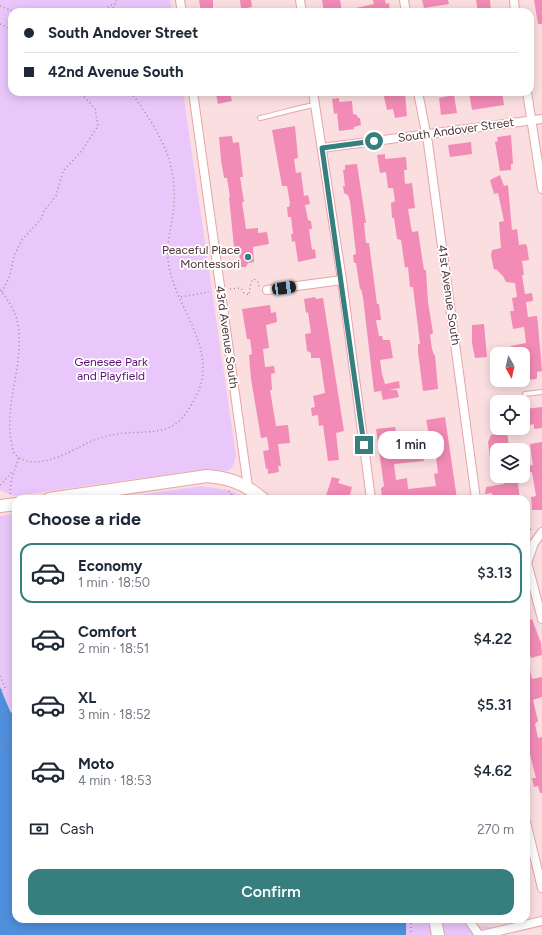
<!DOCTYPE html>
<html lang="en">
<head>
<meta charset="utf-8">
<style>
  body { margin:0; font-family:Figtree,sans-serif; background:#f6f6f7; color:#1f2937; height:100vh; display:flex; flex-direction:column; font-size:15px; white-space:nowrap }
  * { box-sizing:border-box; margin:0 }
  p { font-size:13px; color:#747a83 }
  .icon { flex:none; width:22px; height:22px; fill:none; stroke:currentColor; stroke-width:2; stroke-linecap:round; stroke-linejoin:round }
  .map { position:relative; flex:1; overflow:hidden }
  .panel { position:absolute; left:12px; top:495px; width:518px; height:428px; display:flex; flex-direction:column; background:#fff; border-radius:12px; box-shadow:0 2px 10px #0003 }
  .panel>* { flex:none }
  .banner { position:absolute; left:8px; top:8px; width:526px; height:88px; border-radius:12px; box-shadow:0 2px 10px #0003; display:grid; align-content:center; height:88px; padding:0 16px; background:#fff }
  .needle { width:26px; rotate:172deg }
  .tools { position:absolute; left:490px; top:347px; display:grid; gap:8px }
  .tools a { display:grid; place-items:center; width:40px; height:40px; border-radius:8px; background:#fff; box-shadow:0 2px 10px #0003; font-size:20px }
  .end { position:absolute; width:18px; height:18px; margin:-9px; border:5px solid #367f7e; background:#fff; box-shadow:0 0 0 2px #fff }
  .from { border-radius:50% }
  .bubble { position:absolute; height:28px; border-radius:12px; background:#fff; box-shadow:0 2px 10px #0003; font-size:13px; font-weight:600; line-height:28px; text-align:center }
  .car { position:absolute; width:12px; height:24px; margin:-12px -6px; border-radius:5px; box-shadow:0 0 3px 1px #0007; background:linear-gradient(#222 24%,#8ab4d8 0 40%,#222 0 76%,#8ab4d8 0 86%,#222 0) }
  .banner b { display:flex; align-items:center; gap:14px; height:38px; font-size:15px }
  .banner b+b { border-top:1px solid #e0e1e3 }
  .banner i { width:10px; height:10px; background:#1f2937 }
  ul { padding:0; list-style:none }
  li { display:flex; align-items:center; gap:12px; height:60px; margin:0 8px 6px; padding:0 8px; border:2px solid transparent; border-radius:12px }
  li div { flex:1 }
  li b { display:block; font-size:15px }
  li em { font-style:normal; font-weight:600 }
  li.on { border-color:#367f7e }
  li>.icon { width:36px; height:36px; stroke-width:1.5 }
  h2 { padding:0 16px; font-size:18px; line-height:48px }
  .pay { display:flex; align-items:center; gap:10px; height:44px; padding:0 16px; font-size:15px }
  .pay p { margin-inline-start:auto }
  .action { display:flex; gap:8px; margin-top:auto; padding:8px 16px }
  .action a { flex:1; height:46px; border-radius:12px; background:#367f7e; color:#fff; font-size:16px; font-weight:600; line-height:46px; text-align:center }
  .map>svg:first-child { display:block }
  .green { fill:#eac7fb }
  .water { fill:#508fdc }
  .building { fill:#f28bb5 }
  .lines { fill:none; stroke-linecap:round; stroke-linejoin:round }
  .service-casing { stroke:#e7a5a9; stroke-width:6 }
  .minor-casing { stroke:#e7a5a9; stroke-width:10 }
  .secondary-casing { stroke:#e7a5a9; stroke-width:14 }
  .path { stroke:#a68a8c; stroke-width:1.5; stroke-dasharray:1 3; stroke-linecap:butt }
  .service { stroke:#fff; stroke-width:4 }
  .minor { stroke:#fff; stroke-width:8 }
  .secondary { stroke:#fff; stroke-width:12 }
  .route { stroke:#367f7e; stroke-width:5 }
  .poi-dot { fill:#367f7e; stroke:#fff; stroke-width:1.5 }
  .labels { text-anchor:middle; stroke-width:3.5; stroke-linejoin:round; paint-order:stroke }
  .street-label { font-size:12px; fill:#4f3436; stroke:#fff }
  .poi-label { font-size:12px; fill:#4f3436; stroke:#fff; text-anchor:end }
  .park-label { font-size:12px; fill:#5c0e76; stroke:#fff }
</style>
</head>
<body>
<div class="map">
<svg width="542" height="935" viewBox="0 0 542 935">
  <rect width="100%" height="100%" fill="#fbdfe0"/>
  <g class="green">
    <path d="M0 0H170L172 12H12V92H183L236 456 233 467 227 471 206 469 14 496 0 490Z"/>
    <path d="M201 486 228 490 247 499H112Z"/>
    <path d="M16 513V718L10 711 0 687V516Z"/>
    <path d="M542 916V925L498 935H406V919H468L474 926 496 927Z"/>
  </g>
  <path class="water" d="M0 687 10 711 16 718V919H406V935H0Z"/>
  <g class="building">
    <path d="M199 0H213V12H201Z"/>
    <path d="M240 0H251L252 7 241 9Z"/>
    <path d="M322 0H340L342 12H324Z"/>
    <path d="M373 0H385L386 4 389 3 390 12H356V8L374 4Z"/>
    <path d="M422 0H448L449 4 424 8Z"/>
    <path d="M476 0H490L491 12H478Z"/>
    <path d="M534 0H542V24H538Z"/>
    <path d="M218 92H230L232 101 218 104 216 94Z"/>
    <path d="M383 92H405L407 116 395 118 393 109 387 110Z"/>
    <path d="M469 92H502L504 105 472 110Z"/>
    <path d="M454 95 457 113 441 115 439 98Z"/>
    <path d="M339 98V102L352 101 353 114 357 115 358 118H360L361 125 354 127V129L339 131 337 113 334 114 332 99Z"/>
    <path d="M295 126 298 158 294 159 296 173 301 172 304 196 308 195 310 204 305 205 308 220 311 221 312 229H309L312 250 315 249 316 258 298 262 295 241 292 242 291 234H293L291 217H288L287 207H289L290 203 287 186H282L272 130Z"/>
    <path d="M511 135 513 164H511V170L500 171 495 142 498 141 497 137Z"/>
    <path d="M232 136 233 143 239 142 243 177H240L244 202H242L246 229 258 228V233L267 232 269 244 253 247 254 262 248 263 246 267H241L238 247H234L229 197H230L227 178H224L221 160 219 137Z"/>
    <path d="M471 142 472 154 450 157 448 145Z"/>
    <path d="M385 154V159L406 157 407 170H404L405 184 412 183 415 208 408 209 411 227 412 232 418 231 424 270H426L428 302 433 333 430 335 432 349 434 355H435L438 389 423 391 418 352V344H420L413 287H410L408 267 405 268 401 240 397 239 394 218H392L391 203 395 201 393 188H388L386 172 380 173 377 155Z"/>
    <path d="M357 164 366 223H364L366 243H369L377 304H379L381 320H376L379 336H382L383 340H390L393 358 380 360 382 374 385 384 399 381 400 388 389 390H397L399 397 383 400 381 391 374 392 363 297 361 289H360L356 263H354L353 255 356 254 350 201 348 195 344 193 343 186H345L343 170H345V165Z"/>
    <path d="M500 175 504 186 508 185 512 230 517 229 519 245 525 244 527 246 529 260 522 261 524 275H522L525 294 532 293 533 301 526 302 528 317 537 316 538 325 542 371 537 372V378L536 379 527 380 524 354H513L511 346 526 343 524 327 513 329 510 311H514L512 298 517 297 515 283 506 282 503 276 496 269 494 270 491 256 492 250 501 248 499 222 504 221 498 193 494 194 490 180Z"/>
    <path d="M315 297 316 299 323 298 344 431 336 433 339 460 328 461 323 425 319 426 318 415 312 416 311 408 315 407 313 396 325 393 320 358H311V353L307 351 305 334 311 333 308 312 306 313 304 299Z"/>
    <path d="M270 305 271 313 276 312 277 322 266 325 269 348 263 349 265 367 274 366 275 373 271 374 272 390H270L276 426 288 425 290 443 278 444 281 466H278L279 472 268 474V469H266L263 451 269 450 267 437 261 438 251 379 249 355 252 354 250 339H247L242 309Z"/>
    <path d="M484 324 487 357 475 358 472 343V325Z"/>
    <path d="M542 407V428L534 429V424L530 425 525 409Z"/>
    <path d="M445 417 457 499H437L436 495 409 499H382L381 488 384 486 376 429 395 427 398 442 413 441 414 452 422 451 424 461 394 464 396 480 407 478 408 489 436 486 434 474 438 473 436 457 440 456 437 433 429 434 426 420Z"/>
    <path d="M507 433 509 446H507V450H497V479H493L488 442 491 435Z"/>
    <path d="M542 442V510H532L531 497 536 496 532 472 523 473V467L533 465 530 444Z"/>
    <path d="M502 476H517L520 499H493L492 493 485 494 486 487 504 484Z"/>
    <path d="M332 477 340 479 338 483 352 487 349 499H325Z"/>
    <path d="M532 619 541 643 542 655 531 658 528 646 526 647V621Z"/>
    <path d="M526 665H529L532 679 542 677V697L533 700 538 721 535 724 538 738 542 737V793H540L538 786 534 787 532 778H536L526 739H529L526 723Z"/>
  </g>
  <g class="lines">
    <defs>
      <g id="service">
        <path d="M260 118C279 114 296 108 315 105"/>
        <path d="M525 394 542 392"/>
      </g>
      <g id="minor">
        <path d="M180 0 182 12"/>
        <path d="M300 0 302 12"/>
        <path d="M404 0 406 12"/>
        <path d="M514 0 515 12"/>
        <path d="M193 92 248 487"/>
        <path d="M313 92 342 280 371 499"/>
        <path d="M418 92 428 143 476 499"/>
        <path d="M527 92 542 189"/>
        <path d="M322 148 542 119"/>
        <path d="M267 290 342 280"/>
        <path d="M527 562 542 619"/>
        <path d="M526 566 534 543 542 532"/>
        <path d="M526 822 542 888"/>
        <path d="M468 919 479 935"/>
        <path d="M482 935 542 921"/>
      </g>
      <g id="secondary">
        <path d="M49 499 207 476C231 478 245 484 263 499"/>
        <path d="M0 506 16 504"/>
        <path d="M435 919 438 935"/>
      </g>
    </defs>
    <use href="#service" class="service-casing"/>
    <use href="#minor" class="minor-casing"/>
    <use href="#secondary" class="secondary-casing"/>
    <g class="path">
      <path d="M0 6 15 12"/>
      <path d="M101 12 114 3"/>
      <path d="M112 12 116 0"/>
      <path d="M0 24 12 29"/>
      <path d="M230 289 241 288 244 293 249 295 251 282 254 279 258 282 259 287"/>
      <path d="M0 290C8 300 15 310 18 324 25 368 0 411 14 453 29 472 63 456 79 447 89 442 100 437 112 435 133 430 159 436 177 423 184 417 190 408 194 400 223 351 173 307 168 260 166 241 173 223 174 204 177 158 157 129 131 92"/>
      <path d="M2 292 10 275 14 256 22 240 41 219 44 211 56 196 63 171 81 152 98 126 95 109 80 92"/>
      <path d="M181 297 209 292"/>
      <path d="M0 485 12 472"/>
      <path d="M229 491 235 499"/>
      <path d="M10 494 11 481 19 457"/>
      <path d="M526 530 533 529"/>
      <path d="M0 676 5 688 0 691"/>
      <path d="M0 748 16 732"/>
      <path d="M411 919V935"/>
    </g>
    <use href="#service" class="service"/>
    <use href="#minor" class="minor"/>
    <use href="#secondary" class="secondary"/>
  </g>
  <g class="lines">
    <path class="route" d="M364 445 322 148 374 141"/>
  </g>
  <circle class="poi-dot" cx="248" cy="257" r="4"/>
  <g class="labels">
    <g class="street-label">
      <text transform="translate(456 130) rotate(-8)" y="4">South Andover Street</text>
      <text transform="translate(449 295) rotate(82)" y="4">41st Avenue South</text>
      <text transform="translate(227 337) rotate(82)" y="4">43rd Avenue South</text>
    </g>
    <g class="poi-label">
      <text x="240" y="254">Peaceful Place<tspan x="240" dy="14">Montessori</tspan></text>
    </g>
    <g class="park-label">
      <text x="111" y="366">Genesee Park<tspan x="111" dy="14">and Playfield</tspan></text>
    </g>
  </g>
</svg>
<div class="tools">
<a><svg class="needle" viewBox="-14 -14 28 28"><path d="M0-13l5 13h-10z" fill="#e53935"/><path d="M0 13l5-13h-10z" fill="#747a83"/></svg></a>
<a><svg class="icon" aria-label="locate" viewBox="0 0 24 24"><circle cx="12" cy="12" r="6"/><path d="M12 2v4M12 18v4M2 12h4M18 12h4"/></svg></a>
<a><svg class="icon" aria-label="layers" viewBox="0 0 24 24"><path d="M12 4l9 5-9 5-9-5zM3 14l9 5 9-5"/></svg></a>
</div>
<i class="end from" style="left:374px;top:141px"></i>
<i class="end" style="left:364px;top:445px"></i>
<div class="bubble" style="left:378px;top:431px;width:66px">1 min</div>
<i class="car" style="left:284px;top:288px;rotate:82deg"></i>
<div class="banner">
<b><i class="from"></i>South Andover Street</b>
<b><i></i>42nd Avenue South</b>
</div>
<section class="panel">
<h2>Choose a ride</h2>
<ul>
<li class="on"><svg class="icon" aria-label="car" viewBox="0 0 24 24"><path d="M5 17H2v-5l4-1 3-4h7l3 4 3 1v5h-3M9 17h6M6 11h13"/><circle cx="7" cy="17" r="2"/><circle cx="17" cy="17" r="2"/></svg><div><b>Economy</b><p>1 min · 18:50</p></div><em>$3.13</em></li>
<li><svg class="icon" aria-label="car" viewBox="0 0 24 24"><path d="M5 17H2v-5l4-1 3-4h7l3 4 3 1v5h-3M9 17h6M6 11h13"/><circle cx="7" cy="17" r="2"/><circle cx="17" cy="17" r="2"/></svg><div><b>Comfort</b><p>2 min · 18:51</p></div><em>$4.22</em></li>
<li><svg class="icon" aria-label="car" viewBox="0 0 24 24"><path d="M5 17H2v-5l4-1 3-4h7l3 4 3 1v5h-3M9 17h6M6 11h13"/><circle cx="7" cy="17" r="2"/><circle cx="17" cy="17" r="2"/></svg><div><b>XL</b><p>3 min · 18:52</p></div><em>$5.31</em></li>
<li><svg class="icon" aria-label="car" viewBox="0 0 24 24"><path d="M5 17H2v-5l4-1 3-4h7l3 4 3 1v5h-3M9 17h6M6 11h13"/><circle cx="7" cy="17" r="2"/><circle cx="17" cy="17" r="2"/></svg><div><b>Moto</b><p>4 min · 18:53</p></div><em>$4.62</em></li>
</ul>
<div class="pay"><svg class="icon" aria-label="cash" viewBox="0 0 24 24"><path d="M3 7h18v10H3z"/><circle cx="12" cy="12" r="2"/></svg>Cash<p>270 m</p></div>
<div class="action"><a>Confirm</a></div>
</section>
</div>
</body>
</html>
